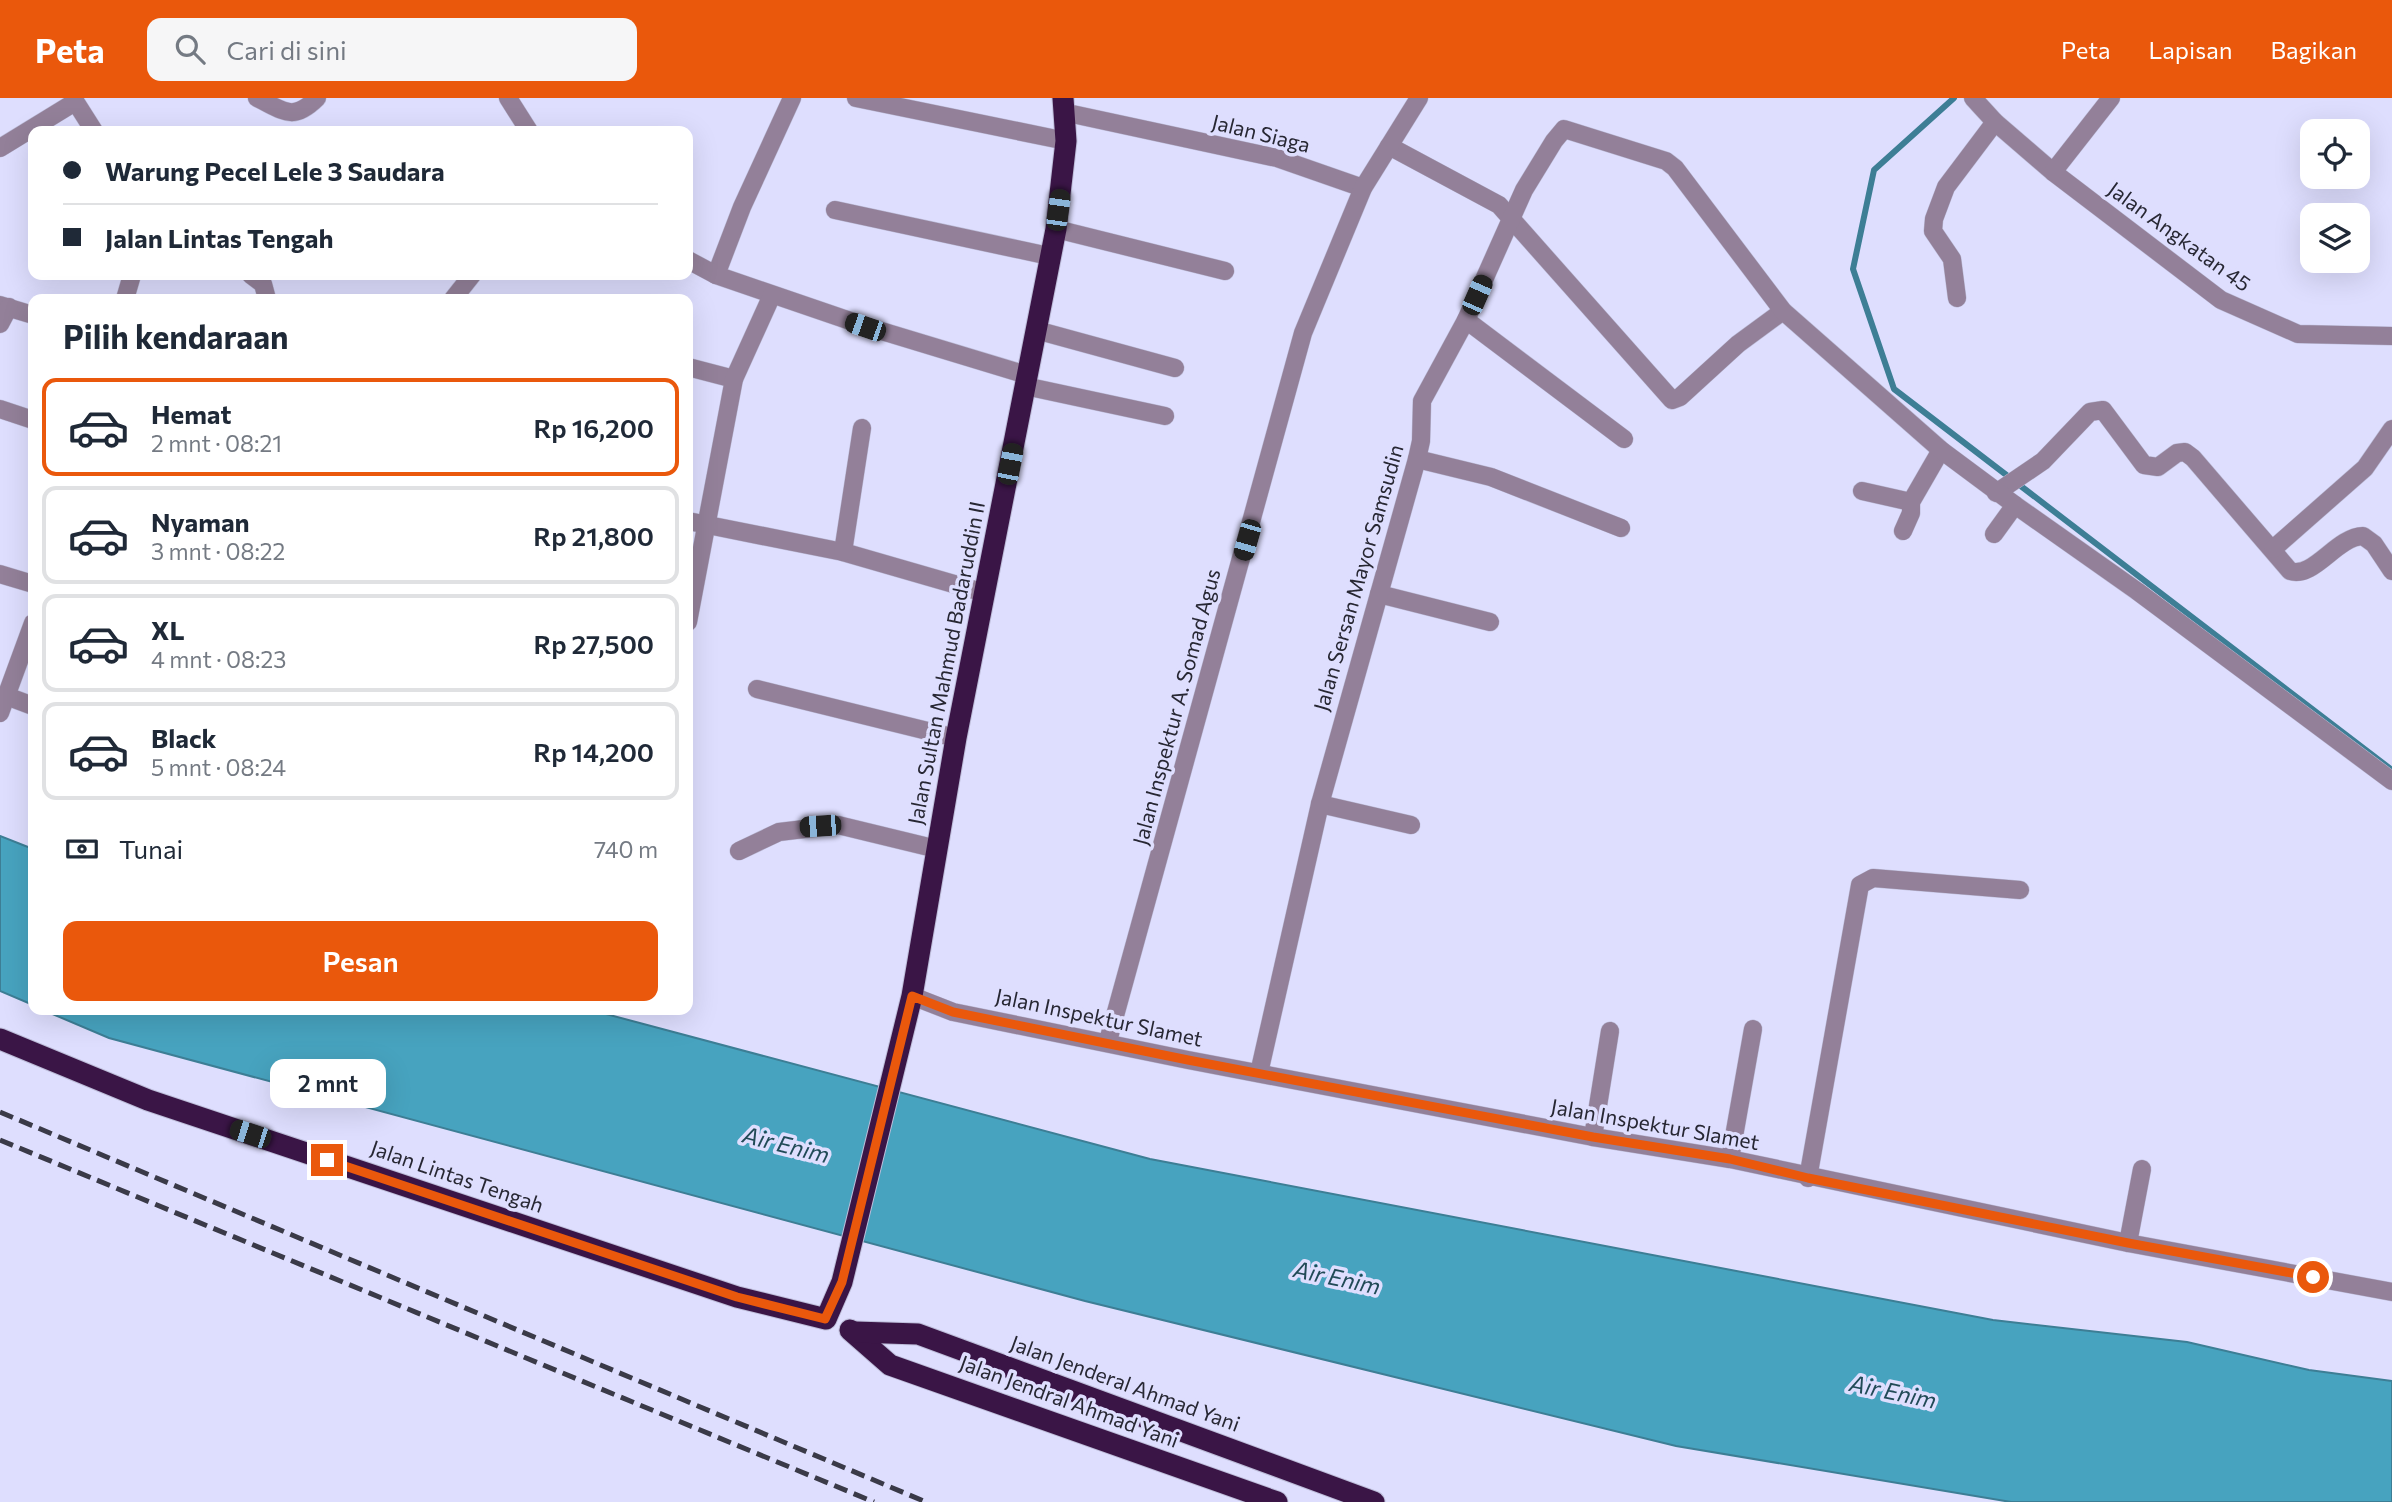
<!DOCTYPE html>
<html lang="id">
<head>
<meta charset="utf-8">
<style>
  body { margin:0; font-family:Commissioner,sans-serif; background:#f6f6f7; color:#1f2937; height:100vh; display:flex; flex-direction:column; font-size:26px; white-space:nowrap }
  * { box-sizing:border-box; margin:0 }
  p { font-size:23px; color:#747a83 }
  .icon { flex:none; width:38px; height:38px; fill:none; stroke:currentColor; stroke-width:2; stroke-linecap:round; stroke-linejoin:round }
  .map { position:relative; flex:1; overflow:hidden }
  .panel { position:absolute; left:28px; top:196px; width:665px; height:721px; display:flex; flex-direction:column; background:#fff; border-radius:14px; box-shadow:0 7px 28px #0002 }
  .panel>* { flex:none }
  .banner { position:absolute; left:28px; top:28px; width:665px; height:154px; border-radius:14px; box-shadow:0 7px 28px #0002; display:grid; align-content:center; height:154px; padding:0 35px; background:#fff }
  .buttons { position:absolute; left:2300px; top:21px; display:grid; gap:14px }
  .buttons a { display:grid; place-items:center; width:70px; height:70px; border-radius:14px; background:#fff; box-shadow:0 7px 28px #0002; font-size:35px }
  .end { position:absolute; width:32px; height:32px; margin:-16px; border:9px solid #ea580c; background:#fff; box-shadow:0 0 0 4px #fff }
  .from { border-radius:50% }
  .bubble { position:absolute; height:49px; border-radius:14px; background:#fff; box-shadow:0 7px 28px #0002; font-size:23px; font-weight:600; line-height:49px; text-align:center }
  .car { position:absolute; width:21px; height:42px; margin:-21px -10px; border-radius:9px; box-shadow:0 0 5px 2px #0007; background:linear-gradient(#222 24%,#8ab4d8 0 40%,#222 0 76%,#8ab4d8 0 86%,#222 0) }
  .banner b { display:flex; align-items:center; gap:24px; height:66px; font-size:26px }
  .banner b+b { border-top:2px solid #e0e1e3 }
  .banner i { width:18px; height:18px; background:#1f2937 }
  ul { padding:0; list-style:none }
  li { display:flex; align-items:center; gap:21px; height:98px; margin:0 14px 10px; padding:0 21px; border:4px solid #e0e1e3; border-radius:14px }
  li div { flex:1 }
  li b { display:block; font-size:26px }
  li em { font-style:normal; font-weight:600 }
  li.selected { border-color:#ea580c }
  li>.icon { width:63px; height:63px; stroke-width:1.5 }
  h2 { padding:0 35px; font-size:32px; line-height:84px }
  .pay { display:flex; align-items:center; gap:18px; height:77px; padding:0 35px; font-size:26px }
  .pay p { margin-inline-start:auto }
  .primary-button { display:flex; gap:14px; margin-top:auto; padding:14px 35px }
  .primary-button a { flex:1; height:80px; border-radius:14px; background:#ea580c; color:#fff; font-size:28px; font-weight:600; line-height:80px; text-align:center }
  header { display:flex; align-items:center; gap:42px; box-sizing:border-box; height:98px; padding:0 35px; background:#ea580c; color:#fff }
  header strong { font-size:33px }
  nav { display:flex; gap:38px; margin-inline-start:auto; font-size:24px }
  .search { width:490px; height:63px; background:#f6f6f7; display:flex; align-items:center; gap:18px; box-sizing:border-box; padding:0 24px; border-radius:14px; color:#747a83; font-size:26px }
  .map>svg:first-child { display:block }
  .water { fill:#47a3bf; stroke:#3d7e95; stroke-width:2 }
  .lines { fill:none; stroke-linecap:round; stroke-linejoin:round }
  .stream { stroke:#3d7e95; stroke-width:6 }
  .minor-casing { stroke:#bdbdd9; stroke-width:19 }
  .highway-casing { stroke:#bdbdd9; stroke-width:23 }
  .minor { stroke:#938099; stroke-width:18 }
  .highway { stroke:#3a1546; stroke-width:21 }
  .rail { stroke:#3a3a48; stroke-width:5; stroke-dasharray:14 7; stroke-linecap:butt }
  .route { stroke:#ea580c; stroke-width:9 }
  .labels { text-anchor:middle; stroke-width:7; stroke-linejoin:round; paint-order:stroke }
  .street-label { font-size:21px; fill:#272733; stroke:#dedefe }
  .water-label { font-size:23px; font-style:italic; fill:#214a57; stroke:#dedefe }
</style>
</head>
<body>
<header>
<strong>Peta</strong>
<div class="search"><svg class="icon" aria-label="search" viewBox="0 0 24 24"><circle cx="10" cy="10" r="6"/><path d="M15 15l6 6"/></svg>Cari di sini</div>
<nav><a>Peta</a><a>Lapisan</a><a>Bagikan</a></nav>
</header>
<div class="map">
<svg width="2392" height="1404" viewBox="0 0 2392 1404">
  <rect width="100%" height="100%" fill="#dedefe"/>
  <g class="water">
    <path d="M0 738 33 751V907L0 893Z"/>
    <path d="M43 912H591L1150 1061 1993 1222 2187 1244 2309 1272 2392 1283V1404H2011L1676 1348 1085 1203 109 940Z"/>
  </g>
  <g class="lines">
    <path class="stream" d="M1954 0 1874 72 1853 171 1894 291 2392 672"/>
    <defs>
      <g id="minor">
        <path d="M73 0 94 33"/>
        <path d="M257 0C284 13 293 24 317 0"/>
        <path d="M508 0 529 33"/>
        <path d="M792 0 742 109 716 177 865 228 1027 277"/>
        <path d="M856 0 1066 43"/>
        <path d="M1973 0 1995 24 2053 74 2221 202 2298 236 2392 238"/>
        <path d="M1063 14 1277 60 1363 90"/>
        <path d="M1389 48 1499 107 1672 302 1680 299 1738 246 1783 213"/>
        <path d="M0 50 75 4"/>
        <path d="M2053 74 2111 0"/>
        <path d="M835 112 1049 158"/>
        <path d="M1056 131 1225 173"/>
        <path d="M688 162 716 177"/>
        <path d="M251 177 263 186 267 201"/>
        <path d="M1957 200 1952 161 1933 133 1934 121 1946 89 1995 24"/>
        <path d="M125 201 132 177"/>
        <path d="M453 201 472 177"/>
        <path d="M0 207 33 217"/>
        <path d="M1466 222 1624 341"/>
        <path d="M0 226 9 209"/>
        <path d="M1036 232 1175 270"/>
        <path d="M688 269 734 281"/>
        <path d="M1025 288 1165 318"/>
        <path d="M0 311 33 322"/>
        <path d="M1417 361 1491 379 1621 430"/>
        <path d="M1862 393 1911 404"/>
        <path d="M1996 395 2043 363 2090 314 2103 312 2144 367 2158 369 2177 355 2185 354 2193 360 2290 473C2314 481 2336 439 2363 438L2374 446 2392 473"/>
        <path d="M2015 407 2137 493 2392 683"/>
        <path d="M688 423 843 454 985 495"/>
        <path d="M1903 433 1911 415V404L1941 352"/>
        <path d="M2273 451 2365 370 2392 331"/>
        <path d="M843 454 862 330"/>
        <path d="M0 476 33 486"/>
        <path d="M1379 496 1490 524"/>
        <path d="M688 524 734 281 772 197"/>
        <path d="M757 591 956 640"/>
        <path d="M9 599 33 608"/>
        <path d="M0 615 33 525"/>
        <path d="M1320 706 1411 727"/>
        <path d="M739 753 779 734 838 727 937 751"/>
        <path d="M912 898 953 914 1188 962 1593 1039 1730 1061 2128 1145 2392 1194"/>
        <path d="M1108 943 1303 235 1363 90 1419 0"/>
        <path d="M1259 975 1320 706 1417 361 1421 343 1422 303 1466 222 1524 92 1554 43 1564 31 1666 63 1675 70 1783 213 1941 352 2015 407 1994 436"/>
        <path d="M1593 1039 1610 933"/>
        <path d="M1730 1061 1753 931"/>
        <path d="M1808 1080 1860 787 1873 780 2020 792"/>
        <path d="M2128 1145 2142 1071"/>
      </g>
      <g id="highway">
        <path d="M0 941 148 1002 737 1199 826 1221 842 1184 912 898 956 640 1056 131 1066 43 1063 0"/>
        <path d="M850 1232 890 1267 1277 1404"/>
        <path d="M855 1234 918 1236 1374 1404"/>
      </g>
    </defs>
    <use href="#minor" class="minor-casing"/>
    <use href="#highway" class="highway-casing"/>
    <use href="#minor" class="minor"/>
    <use href="#highway" class="highway"/>
    <g class="rail">
      <path d="M0 1014 926 1404"/>
      <path d="M0 1042 874 1404"/>
    </g>
  </g>
  <g class="lines">
    <path class="route" d="M327 1062 737 1199 825 1221 842 1184 912 898 953 914 1188 962 1593 1039 1730 1061 1808 1080 2128 1145 2313 1179"/>
  </g>
  <g class="labels">
    <g class="street-label">
      <text transform="translate(1261 36) rotate(14)" y="7">Jalan Siaga</text>
      <text transform="translate(2179 139) rotate(36)" y="7">Jalan Angkatan 45</text>
      <text transform="translate(1359 480) rotate(-74)" y="7">Jalan Sersan Mayor Samsudin</text>
      <text transform="translate(947 565) rotate(-79)" y="7">Jalan Sultan Mahmud Badaruddin II</text>
      <text transform="translate(1177 609) rotate(-75)" y="7">Jalan Inspektur A. Somad Agus</text>
      <text transform="translate(1099 920) rotate(12)" y="7">Jalan Inspektur Slamet</text>
      <text transform="translate(1655 1027) rotate(10)" y="7">Jalan Inspektur Slamet</text>
      <text transform="translate(457 1079) rotate(19)" y="7">Jalan Lintas Tengah</text>
      <text transform="translate(1125 1286) rotate(20)" y="7">Jalan Jenderal Ahmad Yani</text>
      <text transform="translate(1069 1304) rotate(20)" y="7">Jalan Jendral Ahmad Yani</text>
    </g>
    <g class="water-label">
      <text transform="translate(786 1047) rotate(14)" y="8">Air Enim</text>
      <text transform="translate(1337 1180) rotate(12)" y="8">Air Enim</text>
      <text transform="translate(1893 1294) rotate(12)" y="8">Air Enim</text>
    </g>
  </g>
</svg>
<div class="buttons">
<a><svg class="icon" aria-label="locate" viewBox="0 0 24 24"><circle cx="12" cy="12" r="6"/><path d="M12 2v4M12 18v4M2 12h4M18 12h4"/></svg></a>
<a><svg class="icon" aria-label="layers" viewBox="0 0 24 24"><path d="M12 4l9 5-9 5-9-5zM3 14l9 5 9-5"/></svg></a>
</div>
<i class="end from" style="left:2313px;top:1179px"></i>
<i class="end" style="left:327px;top:1062px"></i>
<div class="bubble" style="left:270px;top:961px;width:116px">2 mnt</div>
<i class="car" style="left:1058px;top:112px;rotate:8deg"></i>
<i class="car" style="left:1477px;top:197px;rotate:24deg"></i>
<i class="car" style="left:865px;top:229px;rotate:289deg"></i>
<i class="car" style="left:1010px;top:366px;rotate:11deg"></i>
<i class="car" style="left:1247px;top:442px;rotate:196deg"></i>
<i class="car" style="left:820px;top:728px;rotate:266deg"></i>
<i class="car" style="left:250px;top:1036px;rotate:288deg"></i>
<div class="banner">
<b><i class="from"></i>Warung Pecel Lele 3 Saudara</b>
<b><i></i>Jalan Lintas Tengah</b>
</div>
<section class="panel">
<h2>Pilih kendaraan</h2>
<ul>
<li class="selected"><svg class="icon" aria-label="car" viewBox="0 0 24 24"><path d="M5 17H2v-5l4-1 3-4h7l3 4 3 1v5h-3M9 17h6M6 11h13"/><circle cx="7" cy="17" r="2"/><circle cx="17" cy="17" r="2"/></svg><div><b>Hemat</b><p>2 mnt · 08:21</p></div><em>Rp 16,200</em></li>
<li><svg class="icon" aria-label="car" viewBox="0 0 24 24"><path d="M5 17H2v-5l4-1 3-4h7l3 4 3 1v5h-3M9 17h6M6 11h13"/><circle cx="7" cy="17" r="2"/><circle cx="17" cy="17" r="2"/></svg><div><b>Nyaman</b><p>3 mnt · 08:22</p></div><em>Rp 21,800</em></li>
<li><svg class="icon" aria-label="car" viewBox="0 0 24 24"><path d="M5 17H2v-5l4-1 3-4h7l3 4 3 1v5h-3M9 17h6M6 11h13"/><circle cx="7" cy="17" r="2"/><circle cx="17" cy="17" r="2"/></svg><div><b>XL</b><p>4 mnt · 08:23</p></div><em>Rp 27,500</em></li>
<li><svg class="icon" aria-label="car" viewBox="0 0 24 24"><path d="M5 17H2v-5l4-1 3-4h7l3 4 3 1v5h-3M9 17h6M6 11h13"/><circle cx="7" cy="17" r="2"/><circle cx="17" cy="17" r="2"/></svg><div><b>Black</b><p>5 mnt · 08:24</p></div><em>Rp 14,200</em></li>
</ul>
<div class="pay"><svg class="icon" aria-label="cash" viewBox="0 0 24 24"><path d="M3 7h18v10H3z"/><circle cx="12" cy="12" r="2"/></svg>Tunai<p>740 m</p></div>
<div class="primary-button"><a>Pesan</a></div>
</section>
</div>
</body>
</html>
